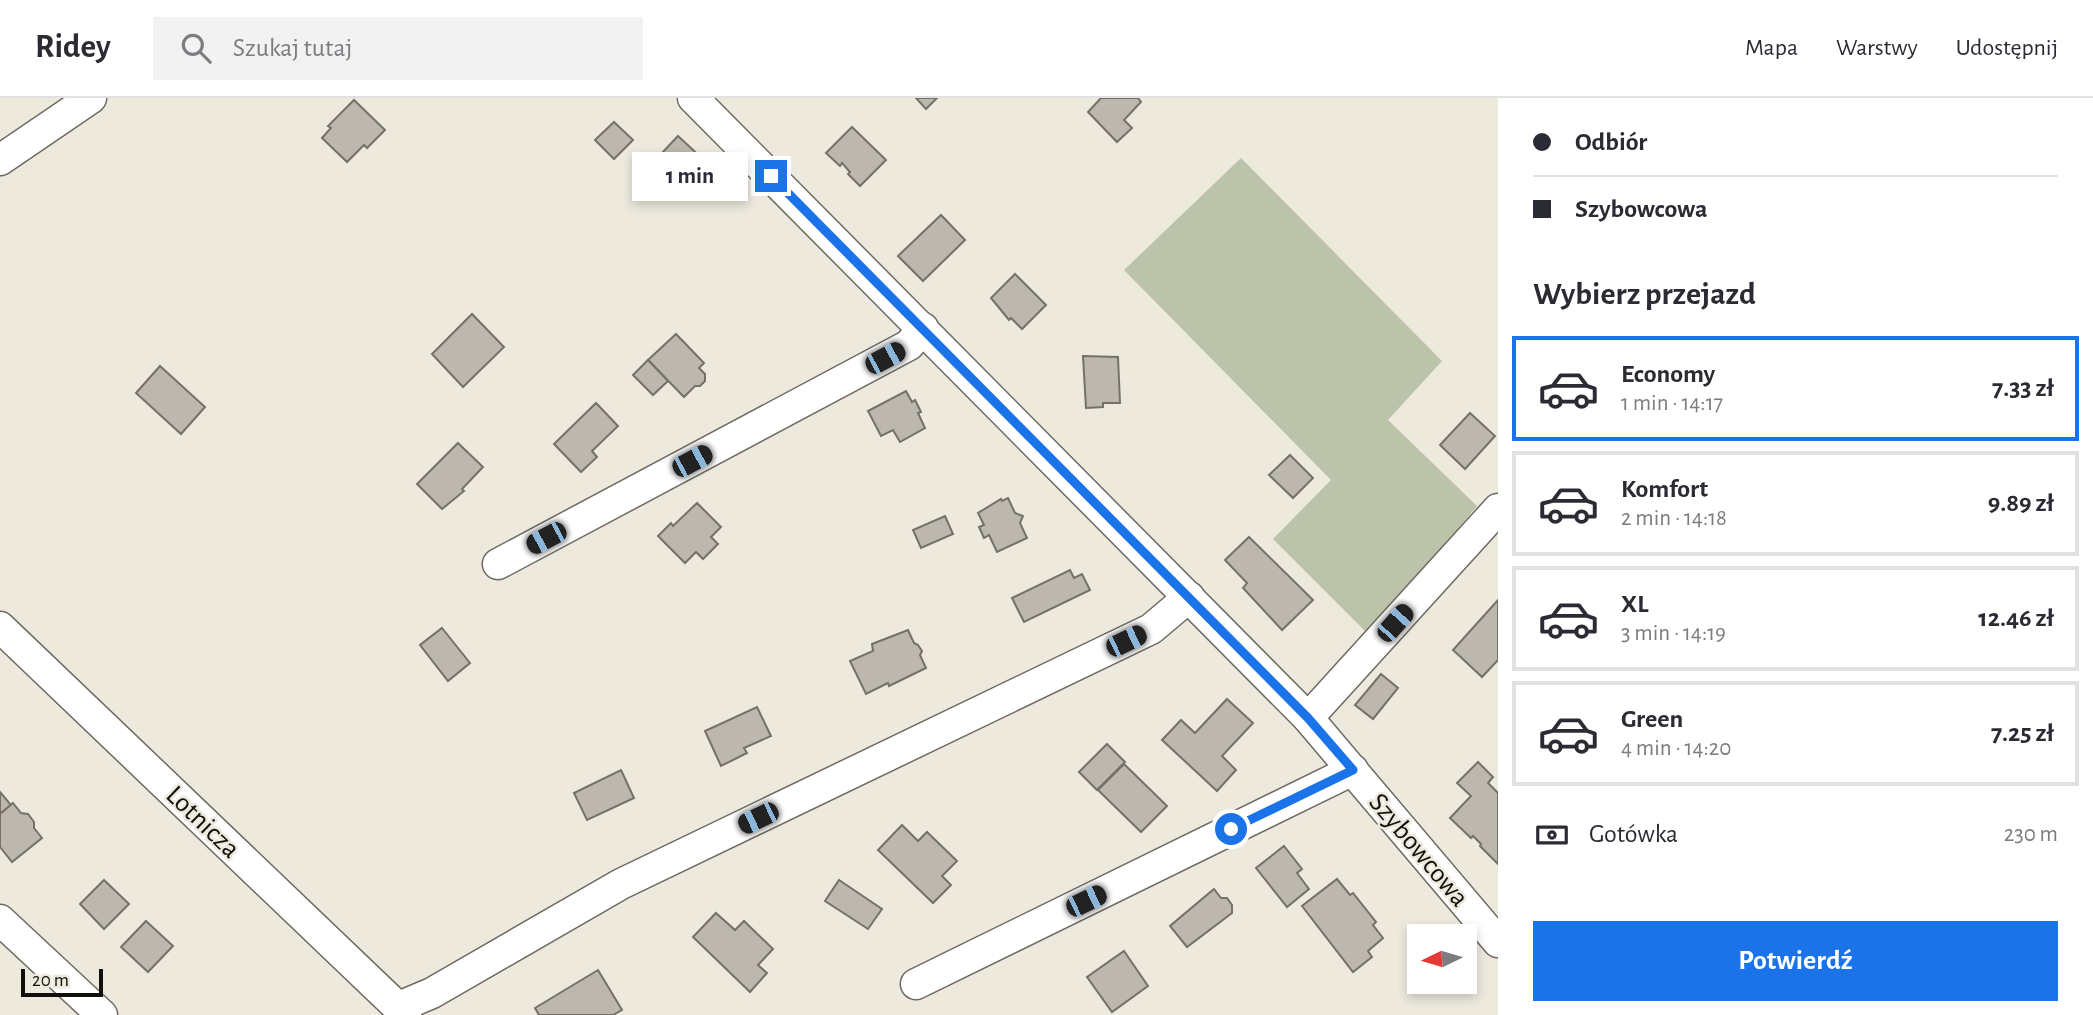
<!DOCTYPE html>
<html lang="pl">
<head>
<meta charset="utf-8">
<style>
  body { margin:0; font-family:"Alegreya Sans",sans-serif; background:#f2f2f3; color:#2b2b33; height:100vh; display:flex; flex-direction:column; font-size:26px; white-space:nowrap }
  * { box-sizing:border-box; margin:0 }
  p { font-size:23px; color:#7c7c81 }
  .icon { flex:none; width:38px; height:38px; fill:none; stroke:currentColor; stroke-width:2; stroke-linecap:round; stroke-linejoin:round }
  .map { position:relative; flex:1; overflow:hidden }
  .details { display:flex; flex-direction:column; background:#fff; width:595px }
  .details>* { flex:none }
  .top-card { display:grid; align-content:center; height:154px; padding:0 35px; background:#fff }
  .needle { width:46px; rotate:265deg }
  .buttons { position:absolute; left:1407px; top:826px; display:grid; gap:14px }
  .buttons a { display:grid; place-items:center; width:70px; height:70px; border-radius:0px; background:#fff; box-shadow:0 4px 10px #0003; font-size:35px }
  .scale { position:absolute; left:21px; bottom:18px; width:82px; box-sizing:border-box; padding-left:7px; border:4px solid #100f0b; border-top:0; font-size:19px; line-height:24px; white-space:nowrap; color:#100f0b; -webkit-text-stroke:5px #ede9dd; paint-order:stroke }
  .end { position:absolute; width:32px; height:32px; margin:-16px; border:9px solid #1a73e8; background:#fff; box-shadow:0 0 0 4px #fff }
  .from { border-radius:50% }
  .bubble { position:absolute; height:49px; border-radius:0px; background:#fff; box-shadow:0 4px 10px #0003; font-size:23px; font-weight:600; line-height:49px; text-align:center }
  .car { position:absolute; width:21px; height:42px; margin:-21px -10px; border-radius:9px; box-shadow:0 0 5px 2px #0007; background:linear-gradient(#222 24%,#8ab4d8 0 40%,#222 0 76%,#8ab4d8 0 86%,#222 0) }
  .top-card b { display:flex; align-items:center; gap:24px; height:66px; font-size:26px }
  .top-card b+b { border-top:2px solid #e1e1e2 }
  .top-card i { width:18px; height:18px; background:#2b2b33 }
  ul { padding:0; list-style:none }
  li { display:flex; align-items:center; gap:21px; height:105px; margin:0 14px 10px; padding:0 21px; border:4px solid #e1e1e2; border-radius:0px }
  li div { flex:1 }
  li b { display:block; font-size:26px }
  li em { font-style:normal; font-weight:600 }
  li.current { border-color:#1a73e8 }
  li>.icon { width:63px; height:63px; stroke-width:1.5 }
  h2 { padding:0 35px; font-size:32px; line-height:84px }
  .pay { display:flex; align-items:center; gap:18px; height:77px; padding:0 35px; font-size:26px }
  .pay p { margin-inline-start:auto }
  .button { display:flex; gap:14px; margin-top:auto; padding:14px 35px }
  .button a { flex:1; height:80px; border-radius:0px; background:#1a73e8; color:#fff; font-size:28px; font-weight:600; line-height:80px; text-align:center }
  header { display:flex; align-items:center; gap:42px; box-sizing:border-box; height:98px; padding:0 35px; background:#fff; border-bottom:2px solid #e1e1e2 }
  header strong { font-size:33px }
  nav { display:flex; gap:38px; margin-inline-start:auto; font-size:24px }
  .search { width:490px; height:63px; background:#f2f2f3; display:flex; align-items:center; gap:18px; box-sizing:border-box; padding:0 24px; border-radius:0px; color:#7c7c81; font-size:26px }
  main { display:flex; flex:1; min-height:0 }
  .map>svg:first-child { display:block }
  .green { fill:#bbc4aa }
  .building { fill:#bdb8ad; stroke:#757166; stroke-width:2 }
  .lines { fill:none; stroke-linecap:round; stroke-linejoin:round }
  .minor-casing { stroke:#6e6a60; stroke-width:33 }
  .minor { stroke:#fff; stroke-width:30 }
  .route { stroke:#1a73e8; stroke-width:9 }
  .labels { text-anchor:middle; stroke-width:5; stroke-linejoin:round; paint-order:stroke }
  .street-label { font-size:28px; fill:#100f0b; stroke:#ede9dd }
</style>
</head>
<body>
<header>
<strong>Ridey</strong>
<div class="search"><svg class="icon" aria-label="search" viewBox="0 0 24 24"><circle cx="10" cy="10" r="6"/><path d="M15 15l6 6"/></svg>Szukaj tutaj</div>
<nav><a>Mapa</a><a>Warstwy</a><a>Udostępnij</a></nav>
</header>
<main>
<div class="map">
<svg width="1498" height="917" viewBox="0 0 1498 917">
  <rect width="100%" height="100%" fill="#ede9dd"/>
  <path class="green" d="M1241 60 1442 263 1388 322 1477 408 1369 537 1273 441 1331 382 1124 172Z"/>
  <g class="building">
    <path d="M916 0H937L926 11Z"/>
    <path d="M1101 0H1138L1141 4 1124 22 1132 30 1117 44 1088 14Z"/>
    <path d="M354 2 385 32 367 50 364 47 347 64 322 40 331 30 328 28Z"/>
    <path d="M614 24 633 42 614 61 595 42Z"/>
    <path d="M852 29 886 62 860 88 848 76 850 74 842 65 840 68 826 55Z"/>
    <path d="M678 38 705 63 671 99 644 74Z"/>
    <path d="M941 117 965 142 923 183 898 158Z"/>
    <path d="M1015 176 1046 207 1022 231 1011 220 1009 222 991 200Z"/>
    <path d="M472 216 504 249 463 289 432 256Z"/>
    <path d="M676 236 704 265 699 270 705 276V283L700 288H695L684 299 648 262Z"/>
    <path d="M1083 258 1118 259 1120 305H1103V309L1086 310Z"/>
    <path d="M648 262 668 283 653 297 633 277Z"/>
    <path d="M160 268 205 309 181 336 136 295Z"/>
    <path d="M906 293 912 304 915 302 921 314 918 315 925 330 900 344 893 332 881 338 868 313Z"/>
    <path d="M596 305 618 328 592 353 597 359 581 374 554 346Z"/>
    <path d="M1470 315 1495 338 1465 371 1440 347Z"/>
    <path d="M458 345 483 369 462 391 464 393 442 411 417 386Z"/>
    <path d="M1290 357 1313 380 1293 400 1269 377Z"/>
    <path d="M1008 400 1015 415 1023 418 1020 425 1027 440 997 454 989 437 984 440 979 429 984 427 978 415 1001 401 1002 403Z"/>
    <path d="M697 405 721 429 711 439 718 446 703 461 696 454 685 465 658 438 671 425 673 428Z"/>
    <path d="M945 418 953 436 921 450 913 432Z"/>
    <path d="M1249 439 1313 502 1282 532 1243 490 1247 485 1225 462Z"/>
    <path d="M1070 472 1074 480 1082 476 1090 492 1024 524 1012 500Z"/>
    <path d="M1498 502V562L1482 579 1453 552Z"/>
    <path d="M442 530 470 565 448 583 420 547Z"/>
    <path d="M908 532 914 545 918 547 922 553 920 557 926 570 889 588 888 585 866 596 850 563 873 553 872 546Z"/>
    <path d="M1381 576 1398 590 1373 621 1355 607Z"/>
    <path d="M1227 601 1253 625 1222 658 1236 672 1217 693 1162 642 1181 622 1195 635Z"/>
    <path d="M757 609 771 638 744 650 747 655 721 668 705 633Z"/>
    <path d="M1107 646 1125 664 1097 692 1079 674Z"/>
    <path d="M1478 664 1493 679 1488 685 1498 695V766L1480 748 1481 746 1473 738 1471 740 1450 720 1471 698 1457 685Z"/>
    <path d="M1124 666 1167 708 1141 734 1098 692Z"/>
    <path d="M621 672 634 700 587 722 574 695Z"/>
    <path d="M0 694 11 707 0 716Z"/>
    <path d="M13 705 21 715 28 716 34 724V730L42 740 12 764 0 749V716Z"/>
    <path d="M902 727 918 743 927 734 957 763 942 778 951 787 933 805 878 752Z"/>
    <path d="M1284 748 1302 771 1297 775 1309 791 1287 809 1256 770Z"/>
    <path d="M1337 781 1350 797 1353 795 1376 824 1373 827 1383 840 1368 853 1372 859 1353 874 1302 808Z"/>
    <path d="M104 782 129 806 104 831 80 806Z"/>
    <path d="M839 782 882 811 868 831 825 803Z"/>
    <path d="M1214 791 1221 800H1227L1232 807V815L1187 849 1170 828Z"/>
    <path d="M716 815 735 832 744 823 773 851 758 867 767 875 750 894 693 839Z"/>
    <path d="M146 823 173 848 148 874 121 849Z"/>
    <path d="M1124 853 1148 888 1112 914 1087 879Z"/>
    <path d="M598 872 622 912 613 917H539L535 910Z"/>
  </g>
  <g class="lines">
    <defs>
      <g id="minor">
        <path d="M693 0 1308 620 1498 844"/>
        <path d="M0 62 91 0"/>
        <path d="M498 466 909 247 923 230"/>
        <path d="M0 529 406 917"/>
        <path d="M1308 620 1498 411"/>
        <path d="M0 822 102 917"/>
        <path d="M916 886 1353 672"/>
        <path d="M399 909 432 895 621 786 1151 531 1189 499"/>
      </g>
    </defs>
    <use href="#minor" class="minor-casing"/>
    <use href="#minor" class="minor"/>
  </g>
  <g class="lines">
    <path class="route" d="M771 78 1308 620 1353 672 1231 731"/>
  </g>
  <g class="labels">
    <g class="street-label">
      <text transform="translate(204 723) rotate(44)" y="10">Lotnicza</text>
      <text transform="translate(1420 751) rotate(50)" y="10">Szybowcowa</text>
    </g>
  </g>
</svg>
<div class="buttons">
<a><svg class="needle" viewBox="-14 -14 28 28"><path d="M0-13l5 13h-10z" fill="#e53935"/><path d="M0 13l5-13h-10z" fill="#7c7c81"/></svg></a>
</div>
<div class="scale">20 m</div>
<i class="end from" style="left:1231px;top:731px"></i>
<i class="end" style="left:771px;top:78px"></i>
<div class="bubble" style="left:632px;top:54px;width:116px">1 min</div>
<i class="car" style="left:885px;top:260px;rotate:62deg"></i>
<i class="car" style="left:692px;top:363px;rotate:62deg"></i>
<i class="car" style="left:546px;top:440px;rotate:242deg"></i>
<i class="car" style="left:1395px;top:525px;rotate:42deg"></i>
<i class="car" style="left:1126px;top:543px;rotate:64deg"></i>
<i class="car" style="left:758px;top:720px;rotate:244deg"></i>
<i class="car" style="left:1086px;top:803px;rotate:64deg"></i>
</div>
<section class="details">
<div class="top-card">
<b><i class="from"></i>Odbiór</b>
<b><i></i>Szybowcowa</b>
</div>
<h2>Wybierz przejazd</h2>
<ul>
<li class="current"><svg class="icon" aria-label="car" viewBox="0 0 24 24"><path d="M5 17H2v-5l4-1 3-4h7l3 4 3 1v5h-3M9 17h6M6 11h13"/><circle cx="7" cy="17" r="2"/><circle cx="17" cy="17" r="2"/></svg><div><b>Economy</b><p>1 min · 14:17</p></div><em>7.33 zł</em></li>
<li><svg class="icon" aria-label="car" viewBox="0 0 24 24"><path d="M5 17H2v-5l4-1 3-4h7l3 4 3 1v5h-3M9 17h6M6 11h13"/><circle cx="7" cy="17" r="2"/><circle cx="17" cy="17" r="2"/></svg><div><b>Komfort</b><p>2 min · 14:18</p></div><em>9.89 zł</em></li>
<li><svg class="icon" aria-label="car" viewBox="0 0 24 24"><path d="M5 17H2v-5l4-1 3-4h7l3 4 3 1v5h-3M9 17h6M6 11h13"/><circle cx="7" cy="17" r="2"/><circle cx="17" cy="17" r="2"/></svg><div><b>XL</b><p>3 min · 14:19</p></div><em>12.46 zł</em></li>
<li><svg class="icon" aria-label="car" viewBox="0 0 24 24"><path d="M5 17H2v-5l4-1 3-4h7l3 4 3 1v5h-3M9 17h6M6 11h13"/><circle cx="7" cy="17" r="2"/><circle cx="17" cy="17" r="2"/></svg><div><b>Green</b><p>4 min · 14:20</p></div><em>7.25 zł</em></li>
</ul>
<div class="pay"><svg class="icon" aria-label="cash" viewBox="0 0 24 24"><path d="M3 7h18v10H3z"/><circle cx="12" cy="12" r="2"/></svg>Gotówka<p>230 m</p></div>
<div class="button"><a>Potwierdź</a></div>
</section>
</main>
</body>
</html>
